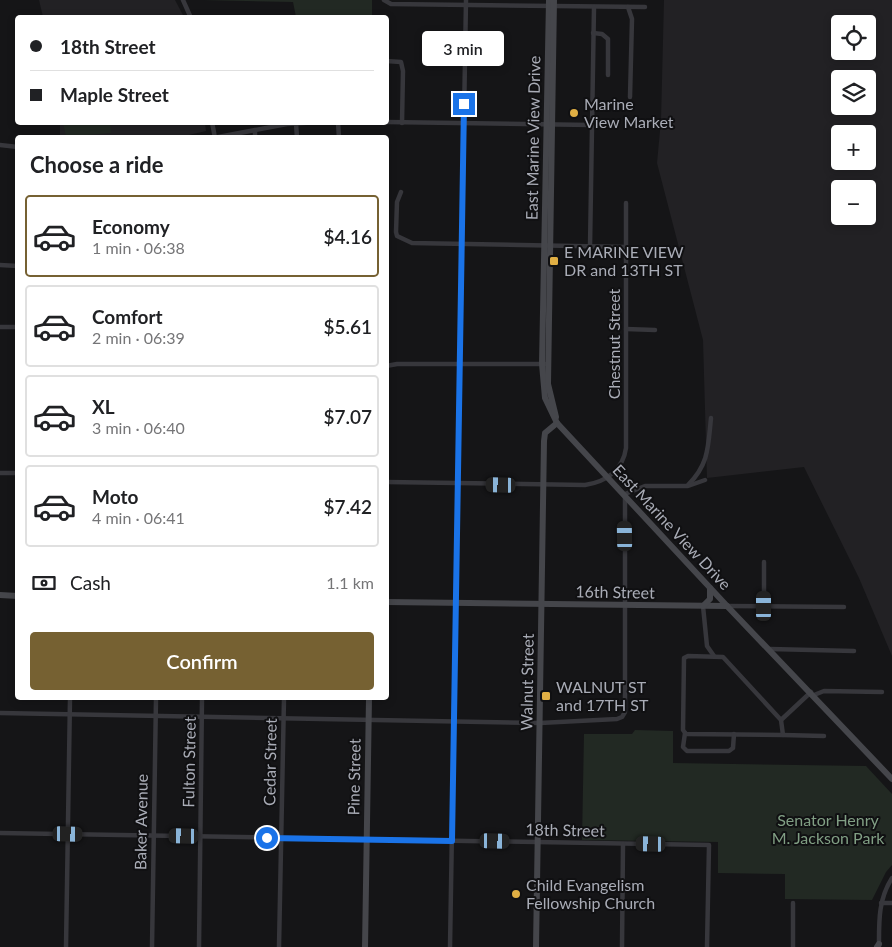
<!DOCTYPE html>
<html lang="en">
<head>
<meta charset="utf-8">
<style>
  body { margin:0; font-family:Lato,sans-serif; background:#f2f2f2; color:#202124; height:100vh; display:flex; flex-direction:column; font-size:19px; white-space:nowrap }
  * { box-sizing:border-box; margin:0 }
  p { font-size:16px; color:#757577 }
  .icon { flex:none; width:28px; height:28px; fill:none; stroke:currentColor; stroke-width:2; stroke-linecap:round; stroke-linejoin:round }
  .map { position:relative; flex:1; overflow:hidden }
  .drawer { position:absolute; left:15px; top:135px; width:374px; height:565px; display:flex; flex-direction:column; background:#fff; border-radius:5px; box-shadow:0 2px 8px #0003 }
  .drawer>* { flex:none }
  .guide { position:absolute; left:15px; top:15px; width:374px; height:110px; border-radius:5px; box-shadow:0 2px 8px #0003; display:grid; align-content:center; height:110px; padding:0 15px; background:#fff }
  .tools { position:absolute; left:831px; top:15px; display:grid; gap:10px }
  .tools a { display:grid; place-items:center; width:45px; height:45px; border-radius:5px; background:#fff; box-shadow:0 2px 8px #0003; font-size:25px }
  .end { position:absolute; width:22px; height:22px; margin:-11px; border:6px solid #1a73e8; background:#fff; box-shadow:0 0 0 2px #fff }
  .from { border-radius:50% }
  .bubble { position:absolute; height:35px; border-radius:5px; background:#fff; box-shadow:0 2px 8px #0003; font-size:16px; font-weight:600; line-height:35px; text-align:center }
  .car { position:absolute; width:15px; height:30px; margin:-15px -8px; border-radius:6px; box-shadow:0 0 4px 1px #0007; background:linear-gradient(#222 24%,#8ab4d8 0 40%,#222 0 76%,#8ab4d8 0 86%,#222 0) }
  .guide b { display:flex; align-items:center; gap:18px; height:48px; font-size:19px }
  .guide b+b { border-top:1px solid #e0e0e0 }
  .guide i { width:12px; height:12px; background:#202124 }
  ul { padding:0; list-style:none }
  li { display:flex; align-items:center; gap:15px; height:82px; margin:0 10px 8px; padding:0 5px; border:2px solid #e0e0e0; border-radius:5px }
  li div { flex:1 }
  li b { display:block; font-size:19px }
  li em { font-style:normal; font-weight:600 }
  li.active { border-color:#766132 }
  li>.icon { width:45px; height:45px; stroke-width:1.5 }
  h2 { padding:0 15px; font-size:22px; line-height:60px }
  .pay { display:flex; align-items:center; gap:12px; height:55px; padding:0 15px; font-size:19px }
  .pay p { margin-inline-start:auto }
  .primary-button { display:flex; gap:10px; margin-top:auto; padding:10px 15px }
  .primary-button a { flex:1; height:58px; border-radius:5px; background:#766132; color:#fff; font-size:20px; font-weight:600; line-height:58px; text-align:center }
  .map>svg:first-child { display:block }
  .built { fill:#222124; fill-rule:evenodd }
  .green { fill:#222923 }
  .lines { fill:none; stroke-linecap:round; stroke-linejoin:round }
  .street { stroke:#37373c; stroke-width:4.5 }
  .secondary { stroke:#45464b; stroke-width:6 }
  .route { stroke:#1a73e8; stroke-width:6 }
  .poi-dot { fill:#e0af44; stroke:#101012; stroke-width:2 }
  .labels { text-anchor:middle; stroke-width:4; stroke-linejoin:round; paint-order:stroke }
  .poi-label { font-size:16px; fill:#a9acb6; stroke:#101012; text-anchor:start }
  .street-label { font-size:16px; fill:#a9acb6; stroke:#101012 }
  .park-label { font-size:16px; fill:#819f84; stroke:#101012 }
</style>
</head>
<body>
<div class="map">
<svg width="892" height="947" viewBox="0 0 892 947">
  <rect width="100%" height="100%" fill="#151517"/>
  <g class="built">
    <path d="M39 0H175L184 17H43Z"/>
    <path d="M664 0H892V656L859 578 804 467 707 478 703 340 657 163 661 120ZM840 24H868V51H840ZM840 79H868V106H840ZM840 134H868V161H840ZM840 189H868V216H840Z"/>
    <path d="M60 123H205L206 131 176 138 60 137Z"/>
  </g>
  <g class="green">
    <path d="M202 0H372V17H296L293 2Z"/>
    <path d="M63 123H110L111 133 66 137Z"/>
    <path d="M635 730 673 731V763L866 766 892 794V865L886 872 872 900 785 899V874L718 873V842L582 840 584 734H632Z"/>
  </g>
  <g class="lines">
    <g class="street">
      <path d="M183 0 191 18"/>
      <path d="M384 0 391 4 645 7"/>
      <path d="M628 7 632 19 630 97"/>
      <path d="M593 33 602 34 608 39V75"/>
      <path d="M386 61 401 62 403 71 402 123"/>
      <path d="M212 122 215 138"/>
      <path d="M338 122 339 138"/>
      <path d="M386 122 591 125"/>
      <path d="M296 123 297 138"/>
      <path d="M255 130V138"/>
      <path d="M213 138 287 124 319 122"/>
      <path d="M0 145 18 147"/>
      <path d="M401 192 397 202 396 232 397 236 412 243 626 247"/>
      <path d="M590 247 594 7"/>
      <path d="M0 265 18 266"/>
      <path d="M0 327H18"/>
      <path d="M626 329 655 330"/>
      <path d="M386 366 397 364H545"/>
      <path d="M0 473H18"/>
      <path d="M386 482 585 485C606 482 623 470 626 448V203"/>
      <path d="M688 485C709 464 708 447 711 418"/>
      <path d="M764 605V562"/>
      <path d="M703 606 707 646 714 656"/>
      <path d="M727 606 844 607"/>
      <path d="M770 649 854 651"/>
      <path d="M814 695 824 691 882 692"/>
      <path d="M0 713 540 723 617 719 622 717 625 712V494L645 486H688L705 480"/>
      <path d="M781 720 723 657 688 656 684 658 683 730 686 734 783 735 781 720 811 692"/>
      <path d="M685 733 683 747 687 751H729L733 748 734 734"/>
      <path d="M783 735 824 736"/>
      <path d="M0 833 709 845 707 947"/>
      <path d="M881 903H892"/>
      <path d="M66 947 70 698"/>
      <path d="M152 947 156 698"/>
      <path d="M199 947 202 698"/>
      <path d="M279 947 284 698"/>
      <path d="M450 947 466 0"/>
      <path d="M622 947 623 844"/>
      <path d="M793 947V903"/>
      <path d="M879 947C879 922 878 900 892 878"/>
    </g>
    <g class="secondary">
      <path d="M549 0 542 364 545 398 557 423 727 606 892 779"/>
      <path d="M554 0 548 384 556 417"/>
      <path d="M0 595 18 596"/>
      <path d="M386 602 727 606"/>
      <path d="M703 606 710 599V588"/>
      <path d="M365 947 369 698"/>
      <path d="M536 947 544 441 545 433 557 423"/>
      <path d="M877 947 879 944"/>
    </g>
  </g>
  <g class="lines">
    <path class="route" d="M267 838 452 841 464 104"/>
  </g>
  <g class="poi-dot">
    <circle cx="574" cy="113" r="5"/>
    <rect x="549" y="256" width="10" height="10" rx="2.5"/>
    <rect x="541" y="691" width="10" height="10" rx="2.5"/>
    <circle cx="516" cy="894" r="5"/>
  </g>
  <g class="labels">
    <g class="poi-label">
      <text x="584" y="110">Marine<tspan x="584" dy="18">View Market</tspan></text>
      <text x="564" y="258">E MARINE VIEW<tspan x="564" dy="18">DR and 13TH ST</tspan></text>
      <text x="556" y="693">WALNUT ST<tspan x="556" dy="18">and 17TH ST</tspan></text>
      <text x="526" y="891">Child Evangelism<tspan x="526" dy="18">Fellowship Church</tspan></text>
    </g>
    <g class="street-label">
      <text transform="translate(533 138) rotate(-89)" y="6">East Marine View Drive</text>
      <text transform="translate(614 344) rotate(-90)" y="6">Chestnut Street</text>
      <text transform="translate(672 527) rotate(47)" y="6">East Marine View Drive</text>
      <text transform="translate(615 592) rotate(1)" y="6">16th Street</text>
      <text transform="translate(527 682) rotate(-89)" y="6">Walnut Street</text>
      <text transform="translate(189 762) rotate(-89)" y="6">Fulton Street</text>
      <text transform="translate(270 762) rotate(-89)" y="6">Cedar Street</text>
      <text transform="translate(354 777) rotate(-89)" y="6">Pine Street</text>
      <text transform="translate(141 822) rotate(-89)" y="6">Baker Avenue</text>
      <text transform="translate(565 830) rotate(1)" y="6">18th Street</text>
    </g>
    <g class="park-label">
      <text x="828" y="826">Senator Henry<tspan x="828" dy="18">M. Jackson Park</tspan></text>
    </g>
  </g>
</svg>
<div class="tools">
<a><svg class="icon" aria-label="locate" viewBox="0 0 24 24"><circle cx="12" cy="12" r="6"/><path d="M12 2v4M12 18v4M2 12h4M18 12h4"/></svg></a>
<a><svg class="icon" aria-label="layers" viewBox="0 0 24 24"><path d="M12 4l9 5-9 5-9-5zM3 14l9 5 9-5"/></svg></a>
<a>+</a>
<a>−</a>
</div>
<i class="end from" style="left:267px;top:838px"></i>
<i class="end" style="left:464px;top:104px"></i>
<div class="bubble" style="left:422px;top:31px;width:82px">3 min</div>
<i class="car" style="left:501px;top:485px;rotate:271deg"></i>
<i class="car" style="left:625px;top:536px;rotate:359deg"></i>
<i class="car" style="left:764px;top:606px;rotate:0deg"></i>
<i class="car" style="left:68px;top:834px;rotate:91deg"></i>
<i class="car" style="left:184px;top:836px;rotate:271deg"></i>
<i class="car" style="left:495px;top:841px;rotate:91deg"></i>
<i class="car" style="left:651px;top:844px;rotate:271deg"></i>
<div class="guide">
<b><i class="from"></i>18th Street</b>
<b><i></i>Maple Street</b>
</div>
<section class="drawer">
<h2>Choose a ride</h2>
<ul>
<li class="active"><svg class="icon" aria-label="car" viewBox="0 0 24 24"><path d="M5 17H2v-5l4-1 3-4h7l3 4 3 1v5h-3M9 17h6M6 11h13"/><circle cx="7" cy="17" r="2"/><circle cx="17" cy="17" r="2"/></svg><div><b>Economy</b><p>1 min · 06:38</p></div><em>$4.16</em></li>
<li><svg class="icon" aria-label="car" viewBox="0 0 24 24"><path d="M5 17H2v-5l4-1 3-4h7l3 4 3 1v5h-3M9 17h6M6 11h13"/><circle cx="7" cy="17" r="2"/><circle cx="17" cy="17" r="2"/></svg><div><b>Comfort</b><p>2 min · 06:39</p></div><em>$5.61</em></li>
<li><svg class="icon" aria-label="car" viewBox="0 0 24 24"><path d="M5 17H2v-5l4-1 3-4h7l3 4 3 1v5h-3M9 17h6M6 11h13"/><circle cx="7" cy="17" r="2"/><circle cx="17" cy="17" r="2"/></svg><div><b>XL</b><p>3 min · 06:40</p></div><em>$7.07</em></li>
<li><svg class="icon" aria-label="car" viewBox="0 0 24 24"><path d="M5 17H2v-5l4-1 3-4h7l3 4 3 1v5h-3M9 17h6M6 11h13"/><circle cx="7" cy="17" r="2"/><circle cx="17" cy="17" r="2"/></svg><div><b>Moto</b><p>4 min · 06:41</p></div><em>$7.42</em></li>
</ul>
<div class="pay"><svg class="icon" aria-label="cash" viewBox="0 0 24 24"><path d="M3 7h18v10H3z"/><circle cx="12" cy="12" r="2"/></svg>Cash<p>1.1 km</p></div>
<div class="primary-button"><a>Confirm</a></div>
</section>
</div>
</body>
</html>
